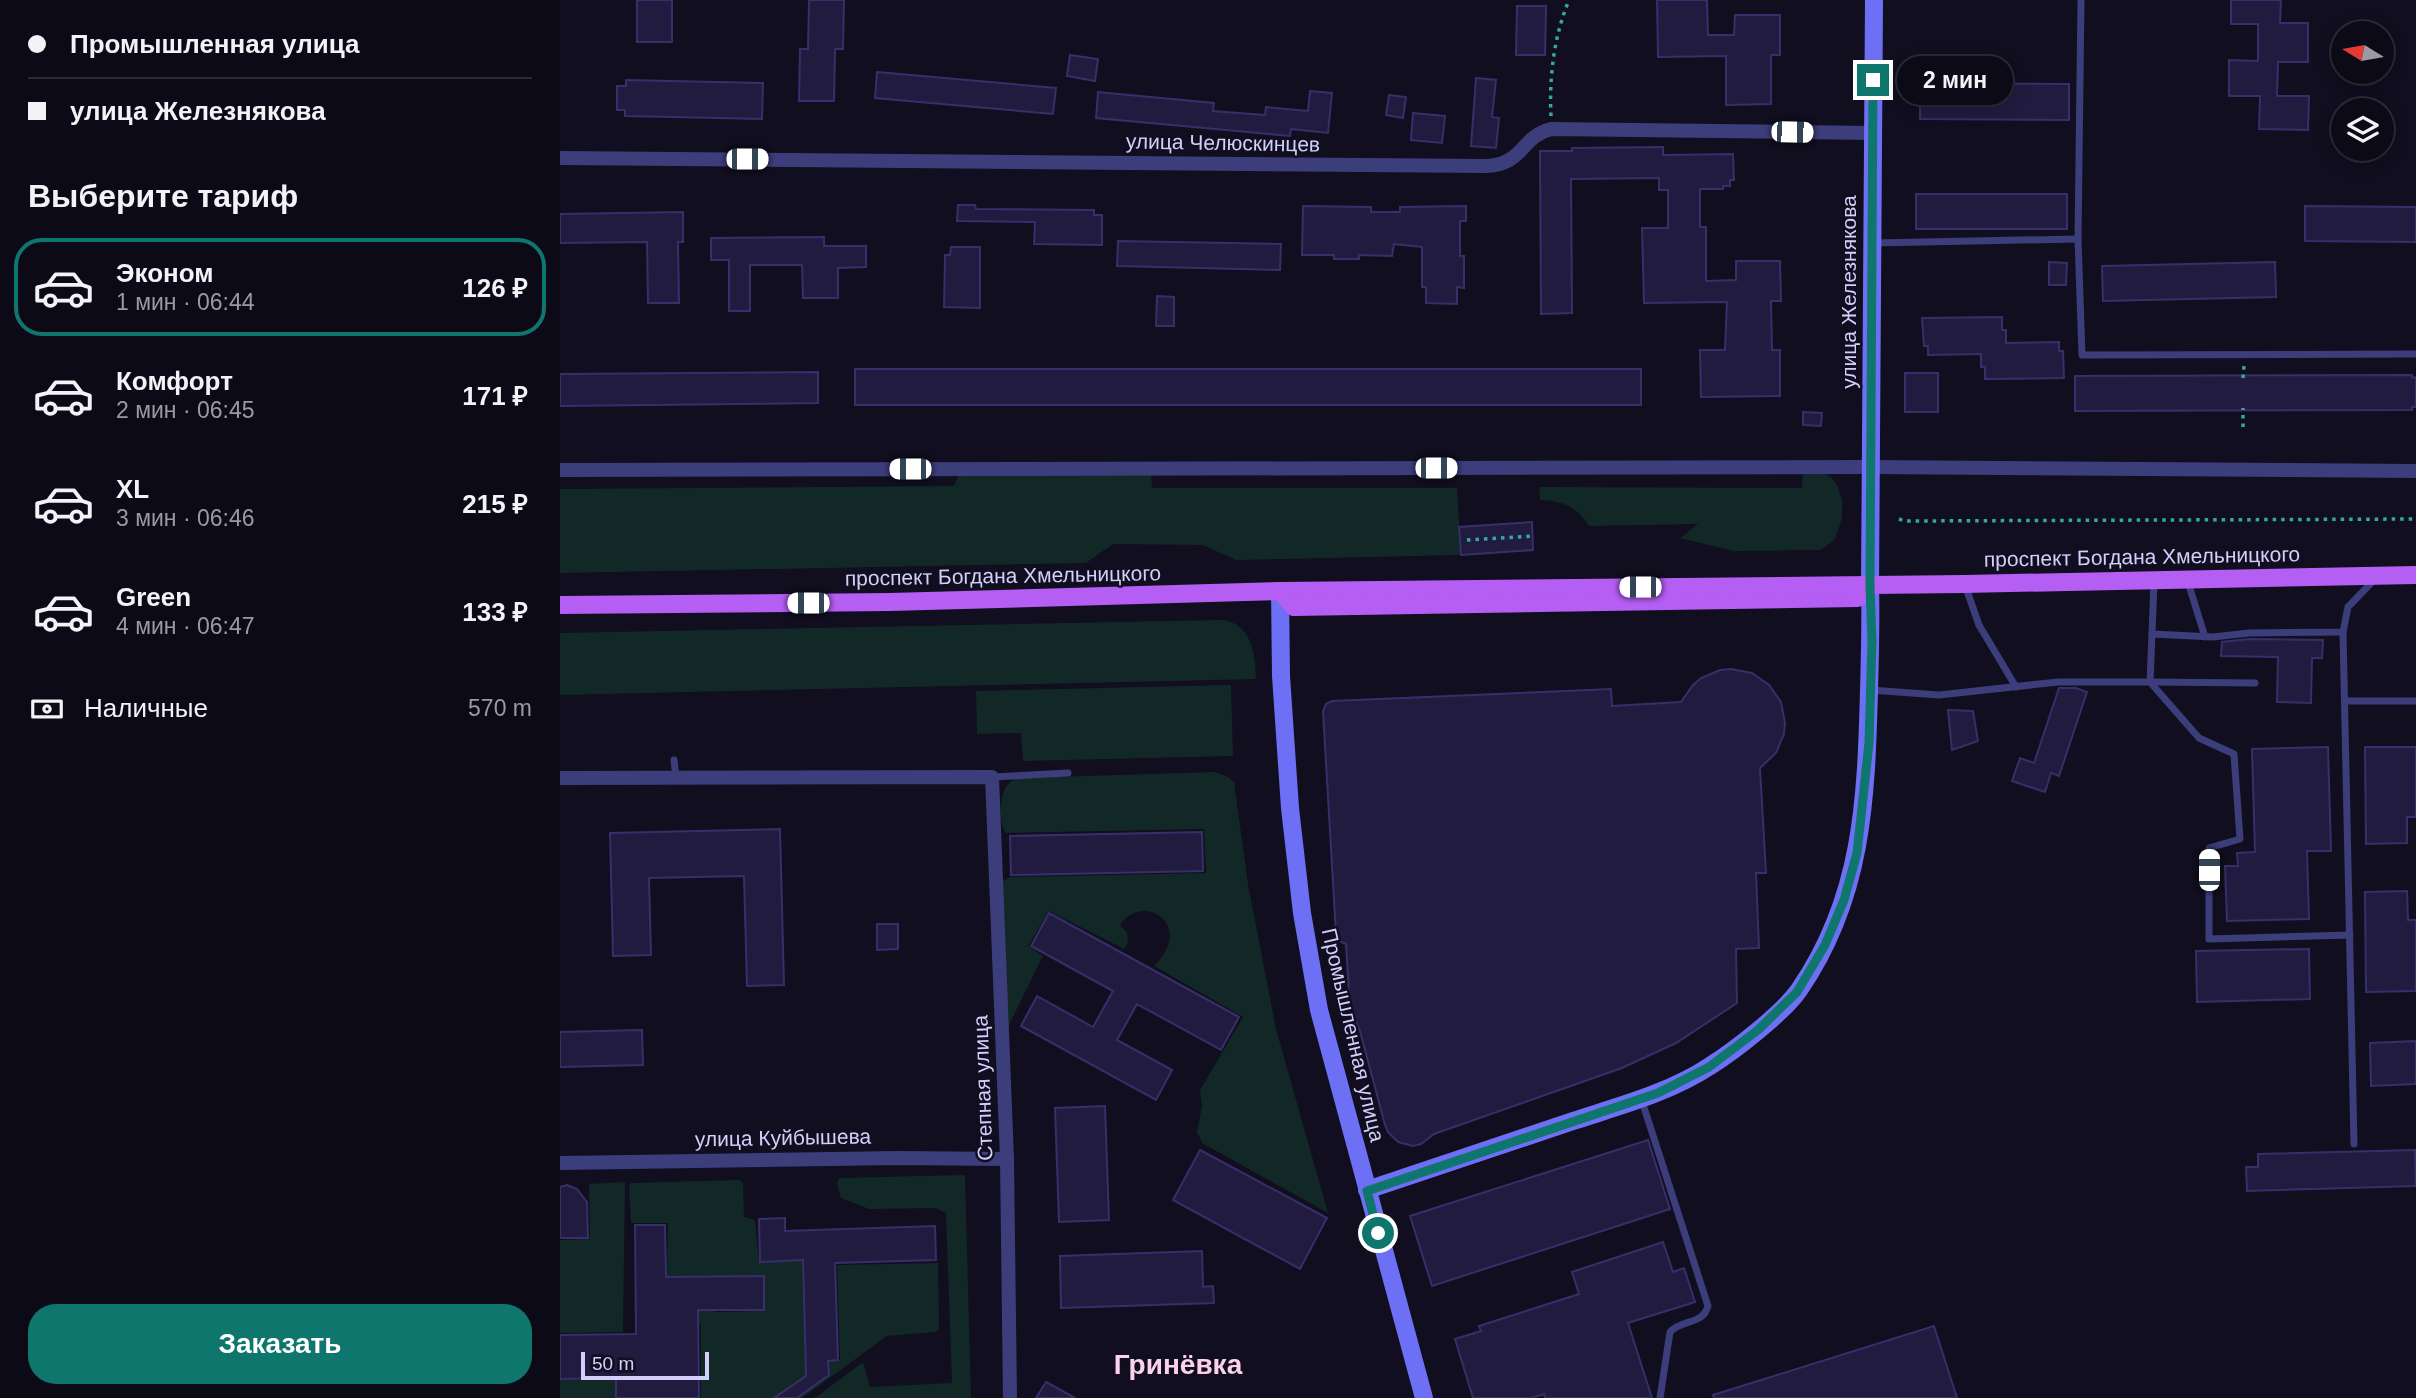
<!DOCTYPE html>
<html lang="ru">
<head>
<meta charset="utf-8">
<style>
  body { margin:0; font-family:Arial,sans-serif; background:#151320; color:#f1f3f6; height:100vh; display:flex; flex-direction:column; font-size:26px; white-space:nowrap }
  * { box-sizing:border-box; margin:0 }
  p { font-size:23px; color:#9a9aa1 }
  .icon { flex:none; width:38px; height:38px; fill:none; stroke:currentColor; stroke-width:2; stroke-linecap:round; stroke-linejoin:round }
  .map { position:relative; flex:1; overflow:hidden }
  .sheet { display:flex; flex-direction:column; background:#0c0a17; width:560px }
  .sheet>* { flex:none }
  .banner { display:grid; align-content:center; height:154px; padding:0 28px; background:#0c0a17 }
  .needle { width:46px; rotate:281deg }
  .controls { position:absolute; left:1771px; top:21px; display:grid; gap:14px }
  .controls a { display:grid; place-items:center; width:63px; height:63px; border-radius:50%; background:#0c0a17; box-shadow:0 4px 18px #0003,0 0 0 2px #2c2b36; font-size:35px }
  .scale { position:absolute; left:21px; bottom:18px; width:128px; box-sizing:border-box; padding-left:7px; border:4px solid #d2cffc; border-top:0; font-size:19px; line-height:24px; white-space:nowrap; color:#d2cffc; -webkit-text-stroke:5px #100e1f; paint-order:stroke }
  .end { position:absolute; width:32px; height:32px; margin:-16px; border:9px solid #0f766e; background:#fff; box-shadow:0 0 0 4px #fff }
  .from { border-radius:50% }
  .bubble { position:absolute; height:49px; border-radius:24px; background:#0c0a17; box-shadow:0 4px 18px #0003,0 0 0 2px #2c2b36; font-size:23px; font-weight:700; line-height:49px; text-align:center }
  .car { position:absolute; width:21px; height:42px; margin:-21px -10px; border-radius:9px; box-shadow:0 0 5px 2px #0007; background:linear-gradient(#fff 24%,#345 0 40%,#fff 0 76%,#345 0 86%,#fff 0) }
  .banner b { display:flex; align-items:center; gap:24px; height:66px; font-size:26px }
  .banner b+b { border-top:2px solid #2c2b36 }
  .banner i { width:18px; height:18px; background:#f1f3f6 }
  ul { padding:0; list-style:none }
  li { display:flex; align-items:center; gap:21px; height:98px; margin:0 14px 10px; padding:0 14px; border:4px solid transparent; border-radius:28px }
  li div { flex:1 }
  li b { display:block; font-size:26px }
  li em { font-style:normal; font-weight:700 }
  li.current { border-color:#0f766e }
  li>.icon { width:63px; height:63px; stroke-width:1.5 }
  h2 { padding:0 28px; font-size:32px; line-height:84px }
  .pay { display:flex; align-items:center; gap:18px; height:77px; padding:0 28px; font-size:26px }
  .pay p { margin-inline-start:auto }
  .action { display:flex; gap:14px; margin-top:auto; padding:14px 28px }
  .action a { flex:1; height:80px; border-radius:28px; background:#0f766e; color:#fff; font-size:28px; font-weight:700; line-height:80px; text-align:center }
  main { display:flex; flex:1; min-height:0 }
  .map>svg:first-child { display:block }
  .green { fill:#112827 }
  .building { fill:#211b3f; stroke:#372f69; stroke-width:2 }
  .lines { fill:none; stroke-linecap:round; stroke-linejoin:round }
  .path { stroke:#36a99d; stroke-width:3.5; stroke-dasharray:3.5 5; stroke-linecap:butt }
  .lane { stroke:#3c3d7b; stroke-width:7 }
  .street { stroke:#3c3d7b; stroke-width:14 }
  .secondary { stroke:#6d70f5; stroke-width:18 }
  .primary { stroke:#b45ef4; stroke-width:18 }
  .route { stroke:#0f766e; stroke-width:9 }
  .labels { text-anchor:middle; stroke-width:5; stroke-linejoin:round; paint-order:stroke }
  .street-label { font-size:21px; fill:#d2cffc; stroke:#100e1f }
  .district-label { font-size:28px; font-weight:bold; fill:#fcd1ee; stroke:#100e1f }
</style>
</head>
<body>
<main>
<section class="sheet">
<div class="banner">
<b><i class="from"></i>Промышленная улица</b>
<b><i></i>улица Железнякова</b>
</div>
<h2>Выберите тариф</h2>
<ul>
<li class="current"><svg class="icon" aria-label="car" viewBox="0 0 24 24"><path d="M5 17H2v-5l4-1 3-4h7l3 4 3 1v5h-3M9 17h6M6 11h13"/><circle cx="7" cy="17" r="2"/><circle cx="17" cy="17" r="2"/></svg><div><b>Эконом</b><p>1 мин · 06:44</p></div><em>126 ₽</em></li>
<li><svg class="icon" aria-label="car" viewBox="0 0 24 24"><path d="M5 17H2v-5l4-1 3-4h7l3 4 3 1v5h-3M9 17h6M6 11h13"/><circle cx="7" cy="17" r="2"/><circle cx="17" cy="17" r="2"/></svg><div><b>Комфорт</b><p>2 мин · 06:45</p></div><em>171 ₽</em></li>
<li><svg class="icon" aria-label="car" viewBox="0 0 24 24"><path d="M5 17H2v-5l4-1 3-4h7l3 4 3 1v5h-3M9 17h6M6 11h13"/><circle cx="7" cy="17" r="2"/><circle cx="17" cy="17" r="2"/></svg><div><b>XL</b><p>3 мин · 06:46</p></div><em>215 ₽</em></li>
<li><svg class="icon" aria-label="car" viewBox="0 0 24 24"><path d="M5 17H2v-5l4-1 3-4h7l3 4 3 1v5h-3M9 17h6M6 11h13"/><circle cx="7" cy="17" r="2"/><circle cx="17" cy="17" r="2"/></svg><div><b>Green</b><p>4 мин · 06:47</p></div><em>133 ₽</em></li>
</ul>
<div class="pay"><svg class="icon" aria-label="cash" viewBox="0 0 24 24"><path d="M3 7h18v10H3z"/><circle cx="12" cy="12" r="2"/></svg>Наличные<p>570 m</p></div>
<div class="action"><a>Заказать</a></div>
</section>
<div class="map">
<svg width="1856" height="1398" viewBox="0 0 1856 1398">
  <rect width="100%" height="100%" fill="#100e1f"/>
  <g class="green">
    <path d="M1243 470 1266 474 1272 478 1277 485 1282 500V518L1275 539 1261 550 1174 551 1120 538 1138 524 1029 526C1016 506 1003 501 980 500L979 487 1242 488Z"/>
    <path d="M400 472 591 473 592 488H897L901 555 676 560 643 545 553 544 526 563 0 573V489L394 486Z"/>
    <path d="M661 620C692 623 695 653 696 679L0 695V633Z"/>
    <path d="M671 685 673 756 463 761 461 733 417 734 416 691Z"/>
    <path d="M655 772 668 777 674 782 688 884 716 1029 768 1213 642 1143 637 1132 642 1106 640 1090 683 1017 594 966C600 960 607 951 609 942 615 914 579 898 560 925L567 933 568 943 564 949 489 911 468 946 483 956 448 1027 443 881 450 877 646 873 644 829 446 833C438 823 439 792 449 783 452 780 456 779 460 778Z"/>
    <path d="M405 1175 411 1398H255L303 1362 310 1387 392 1383 386 1213 376 1208 309 1209 281 1198 277 1184 279 1178Z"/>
    <path d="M179 1180 183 1183 184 1217 195 1220 199 1262 242 1261 245 1363 280 1360 277 1265 378 1263 379 1328 376 1332 327 1336 242 1398H141V1324L113 1323 114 1302H154V1312L205 1311 204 1276H107L108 1223H71L69 1186 71 1183Z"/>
    <path d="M65 1182 63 1332 0 1333V1240L30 1239 29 1184Z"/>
    <path d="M35 1362H55V1398H0V1380H35Z"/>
  </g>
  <g class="building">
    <rect x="77" y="0" width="35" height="42"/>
    <path d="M249 0H284L283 49H275L274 101H239L240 49H248Z"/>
    <path d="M1097 0H1147L1148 35H1174L1175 15H1220V55H1211V104L1166 105V56L1098 57Z"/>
    <path d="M1671 0H1721L1720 23H1748V62H1718L1717 96H1749L1748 130 1699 129 1700 96H1669V60L1698 61V24H1671Z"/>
    <path d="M957 6H986L985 55H956Z"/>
    <path d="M510 55 538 59 535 81 507 76Z"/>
    <path d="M317 72 496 88 493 114 315 98Z"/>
    <path d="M916 78 936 80 932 117 939 118 936 148 911 146Z"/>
    <path d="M66 80 203 83 202 119 65 116V110H57V86H66Z"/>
    <path d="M1360 83 1509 84V120L1360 119Z"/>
    <path d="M750 91 772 93 768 133 731 129 730 136 536 118 538 92 654 103 653 111 705 115 706 107 748 111Z"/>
    <path d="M829 95 846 97 843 118 826 115Z"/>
    <path d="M853 113 885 116 882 143 851 140Z"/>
    <path d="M1103 147V155L1173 154 1174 180H1170V186H1163V189H1140V227H1146V281L1176 280V261H1220L1221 301H1211L1212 350H1220V396L1141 397 1140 350H1165L1167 302 1084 303 1082 228H1108V190H1099V178L1011 179 1012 313 981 314 980 151H1012V148Z"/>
    <rect x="1356" y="194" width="151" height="35"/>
    <path d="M398 205H415L416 209 534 210V215H542V245L474 244 475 222 397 221Z"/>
    <path d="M743 206 811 207V212H840V207L906 206V221H900V256H904V288L897 287V304L866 303V287H862V247L834 244 832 256 799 255V259H774V255H742Z"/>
    <path d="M1745 206 1856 207V242L1745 241Z"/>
    <path d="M123 212V242H118L119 303H88L87 242 0 243V214Z"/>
    <path d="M264 237V246H306V267L278 268V298H243L242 265H190V311H169V260H151V238Z"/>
    <path d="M558 241 721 244 720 270 557 266Z"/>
    <path d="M391 247H420V308L384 307 385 255H390Z"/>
    <path d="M1489 262 1507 263 1506 285H1489Z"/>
    <path d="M1715 262 1716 297 1543 301 1542 266Z"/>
    <path d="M597 296 614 297V326H596Z"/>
    <path d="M1442 317V330H1446V343L1499 342V351H1503L1504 378 1425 379V367H1421V354L1368 355V346H1364L1362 318Z"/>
    <rect x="295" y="369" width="786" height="36"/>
    <path d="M258 372V403L0 406V374Z"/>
    <rect x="1345" y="373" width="33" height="39"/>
    <path d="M1852 375V378L1856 377V407H1852V410L1515 411V376Z"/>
    <path d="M1243 412 1262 413 1261 426 1243 425Z"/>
    <path d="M972 522 973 550 901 555 899 527Z"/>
    <path d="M1689 639 1763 640 1762 658H1752L1751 703 1717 702 1718 657 1661 656 1662 642Z"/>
    <path d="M1171 669 1192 673 1209 685 1221 702 1225 723 1224 734 1216 753 1200 768 1206 873H1196L1199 948 1176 949 1177 1003 1116 1043 1062 1068 874 1134 861 1144 853 1146 838 1142 828 1132 825 1125 800 1031 790 1009 786 944 779 941 776 934 763 711 766 704 772 701 1051 689 1052 706 1121 702 1133 685 1141 678 1160 670Z"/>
    <path d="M1499 688H1516L1527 692 1499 776 1491 773 1485 792 1452 781 1460 758 1474 763Z"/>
    <path d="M1388 710 1413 711 1418 741 1392 750Z"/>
    <path d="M1768 747 1771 851H1747L1749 919 1667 921 1665 866H1678L1677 853 1695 852 1692 749Z"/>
    <path d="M1805 747H1856V817H1847V843L1806 844Z"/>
    <path d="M220 829 224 985 187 986 184 876 89 878 91 955 53 956 50 833Z"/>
    <path d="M642 832 643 871 451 875 450 836Z"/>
    <path d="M1847 891 1848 920H1856V991L1806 992 1805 892Z"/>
    <path d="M489 913 679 1017 661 1050 577 1004 557 1040 612 1070 596 1100 461 1026 477 996 533 1027 553 991 471 946Z"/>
    <path d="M317 924H338V949L317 950Z"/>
    <path d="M1749 949 1750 999 1637 1002 1636 951Z"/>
    <path d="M82 1030 83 1065 0 1067V1032Z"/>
    <path d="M1856 1041V1084L1811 1086 1810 1043Z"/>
    <path d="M545 1106 549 1220 499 1222 495 1108Z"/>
    <path d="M1088 1140 1110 1209 872 1286 850 1216Z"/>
    <path d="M640 1150 767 1218 740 1269 613 1200Z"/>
    <path d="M1855 1150 1856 1186 1687 1191 1686 1167H1698V1154Z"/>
    <path d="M7 1185 17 1189 27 1202 28 1238H0V1187Z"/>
    <path d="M225 1218V1231L375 1226 376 1260 275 1263 278 1360 268 1361 269 1375 237 1398H214L246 1376 243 1260 200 1262 199 1219Z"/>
    <path d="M75 1225H105L106 1277 204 1276V1310H138L139 1398H56V1378L0 1379V1335L76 1334Z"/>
    <path d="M1103 1242 1113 1272 1124 1268 1135 1302 1068 1323 1092 1398H985L984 1394 972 1398H913L895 1339 921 1331 919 1326 1019 1294 1012 1272Z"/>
    <path d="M642 1251 643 1287 653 1286 654 1303 501 1308 500 1256Z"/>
    <path d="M1374 1326 1397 1398H1154L1153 1395Z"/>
    <path d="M486 1382 515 1398H476Z"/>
  </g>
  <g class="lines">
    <g class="path">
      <path d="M991 116C989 77 994 36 1009 0"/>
      <path d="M1683 378 1684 366"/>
      <path d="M1683 427V408"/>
      <path d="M1339 519 1345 521 1856 519"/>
      <path d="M907 540 973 536"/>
    </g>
    <g class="lane">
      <path d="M1521 0 1518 239 1522 355 1856 354"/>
      <path d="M1312 243 1518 239"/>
      <path d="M1627 579 1645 637"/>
      <path d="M1405 585 1419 625 1456 687"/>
      <path d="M1783 632 1794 1144"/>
      <path d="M1592 634 1594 582"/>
      <path d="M1590 682 1639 738 1674 754 1680 839 1649 848V939L1790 935"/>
      <path d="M1590 682 1695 683"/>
      <path d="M1310 690 1379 695 1498 682H1590L1592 634 1653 637 1689 633 1783 632 1788 607 1816 578"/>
      <path d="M1785 701H1856"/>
      <path d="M114 760 116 777"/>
      <path d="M432 777 508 773"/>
      <path d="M1081 1098 1148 1306C1143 1325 1122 1319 1110 1332L1100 1398"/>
    </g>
    <g class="street">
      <path d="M0 158 925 166C964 165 960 137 991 129L1313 133"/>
      <path d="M0 470 1311 467 1856 471"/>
      <path d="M0 778 432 777 447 1159 450 1398"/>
      <path d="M0 1163 338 1158 447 1159"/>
    </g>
    <g class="secondary">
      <path d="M720 591 721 676 730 808 742 913 759 1010 864 1398"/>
      <path d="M807 1190C876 1167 944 1144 1013 1121 1059 1106 1109 1093 1150 1066 1174 1051 1223 1013 1239 990 1303 897 1306 800 1309 691 1310 655 1311 620 1310 585L1314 0"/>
    </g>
    <g class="primary">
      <path d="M720 591 734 607 1298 598 1310 585"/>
      <path d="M0 605 330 602 720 591 1404 584 1856 575"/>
    </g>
  </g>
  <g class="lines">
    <path class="route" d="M818 1233 807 1191 1098 1093 1149 1067 1198 1030 1237 992 1265 945 1284 900 1297 853 1309 743 1312 642 1310 585 1313 80"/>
  </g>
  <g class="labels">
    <g class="street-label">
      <text transform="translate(663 143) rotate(1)" y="7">улица Челюскинцев</text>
      <text transform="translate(1289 292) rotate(-90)" y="7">улица Железнякова</text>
      <text transform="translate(1582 557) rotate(-1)" y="7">проспект Богдана Хмельницкого</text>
      <text transform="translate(443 576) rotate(-1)" y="7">проспект Богдана Хмельницкого</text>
      <text transform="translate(793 1035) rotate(77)" y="7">Промышленная улица</text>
      <text transform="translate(423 1088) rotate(-92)" y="7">Степная улица</text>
      <text transform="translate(223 1138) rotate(-1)" y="7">улица Куйбышева</text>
    </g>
    <g class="district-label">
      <text x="618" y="1374">Гринёвка</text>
    </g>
  </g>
</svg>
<div class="controls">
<a><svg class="needle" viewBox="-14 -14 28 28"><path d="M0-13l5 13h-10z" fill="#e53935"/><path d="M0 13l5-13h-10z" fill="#9a9aa1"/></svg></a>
<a><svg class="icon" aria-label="layers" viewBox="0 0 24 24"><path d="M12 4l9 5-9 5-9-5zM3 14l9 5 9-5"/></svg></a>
</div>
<div class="scale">50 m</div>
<i class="end from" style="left:818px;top:1233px"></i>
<i class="end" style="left:1313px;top:80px"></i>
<div class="bubble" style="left:1337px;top:56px;width:116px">2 мин</div>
<i class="car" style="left:1232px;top:132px;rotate:91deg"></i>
<i class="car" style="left:187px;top:159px;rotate:90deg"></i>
<i class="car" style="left:876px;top:468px;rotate:90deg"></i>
<i class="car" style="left:350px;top:469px;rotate:270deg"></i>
<i class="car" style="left:1080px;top:587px;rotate:270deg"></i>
<i class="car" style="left:248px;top:603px;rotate:270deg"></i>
<i class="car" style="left:1649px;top:870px;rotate:0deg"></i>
</div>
</main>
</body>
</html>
